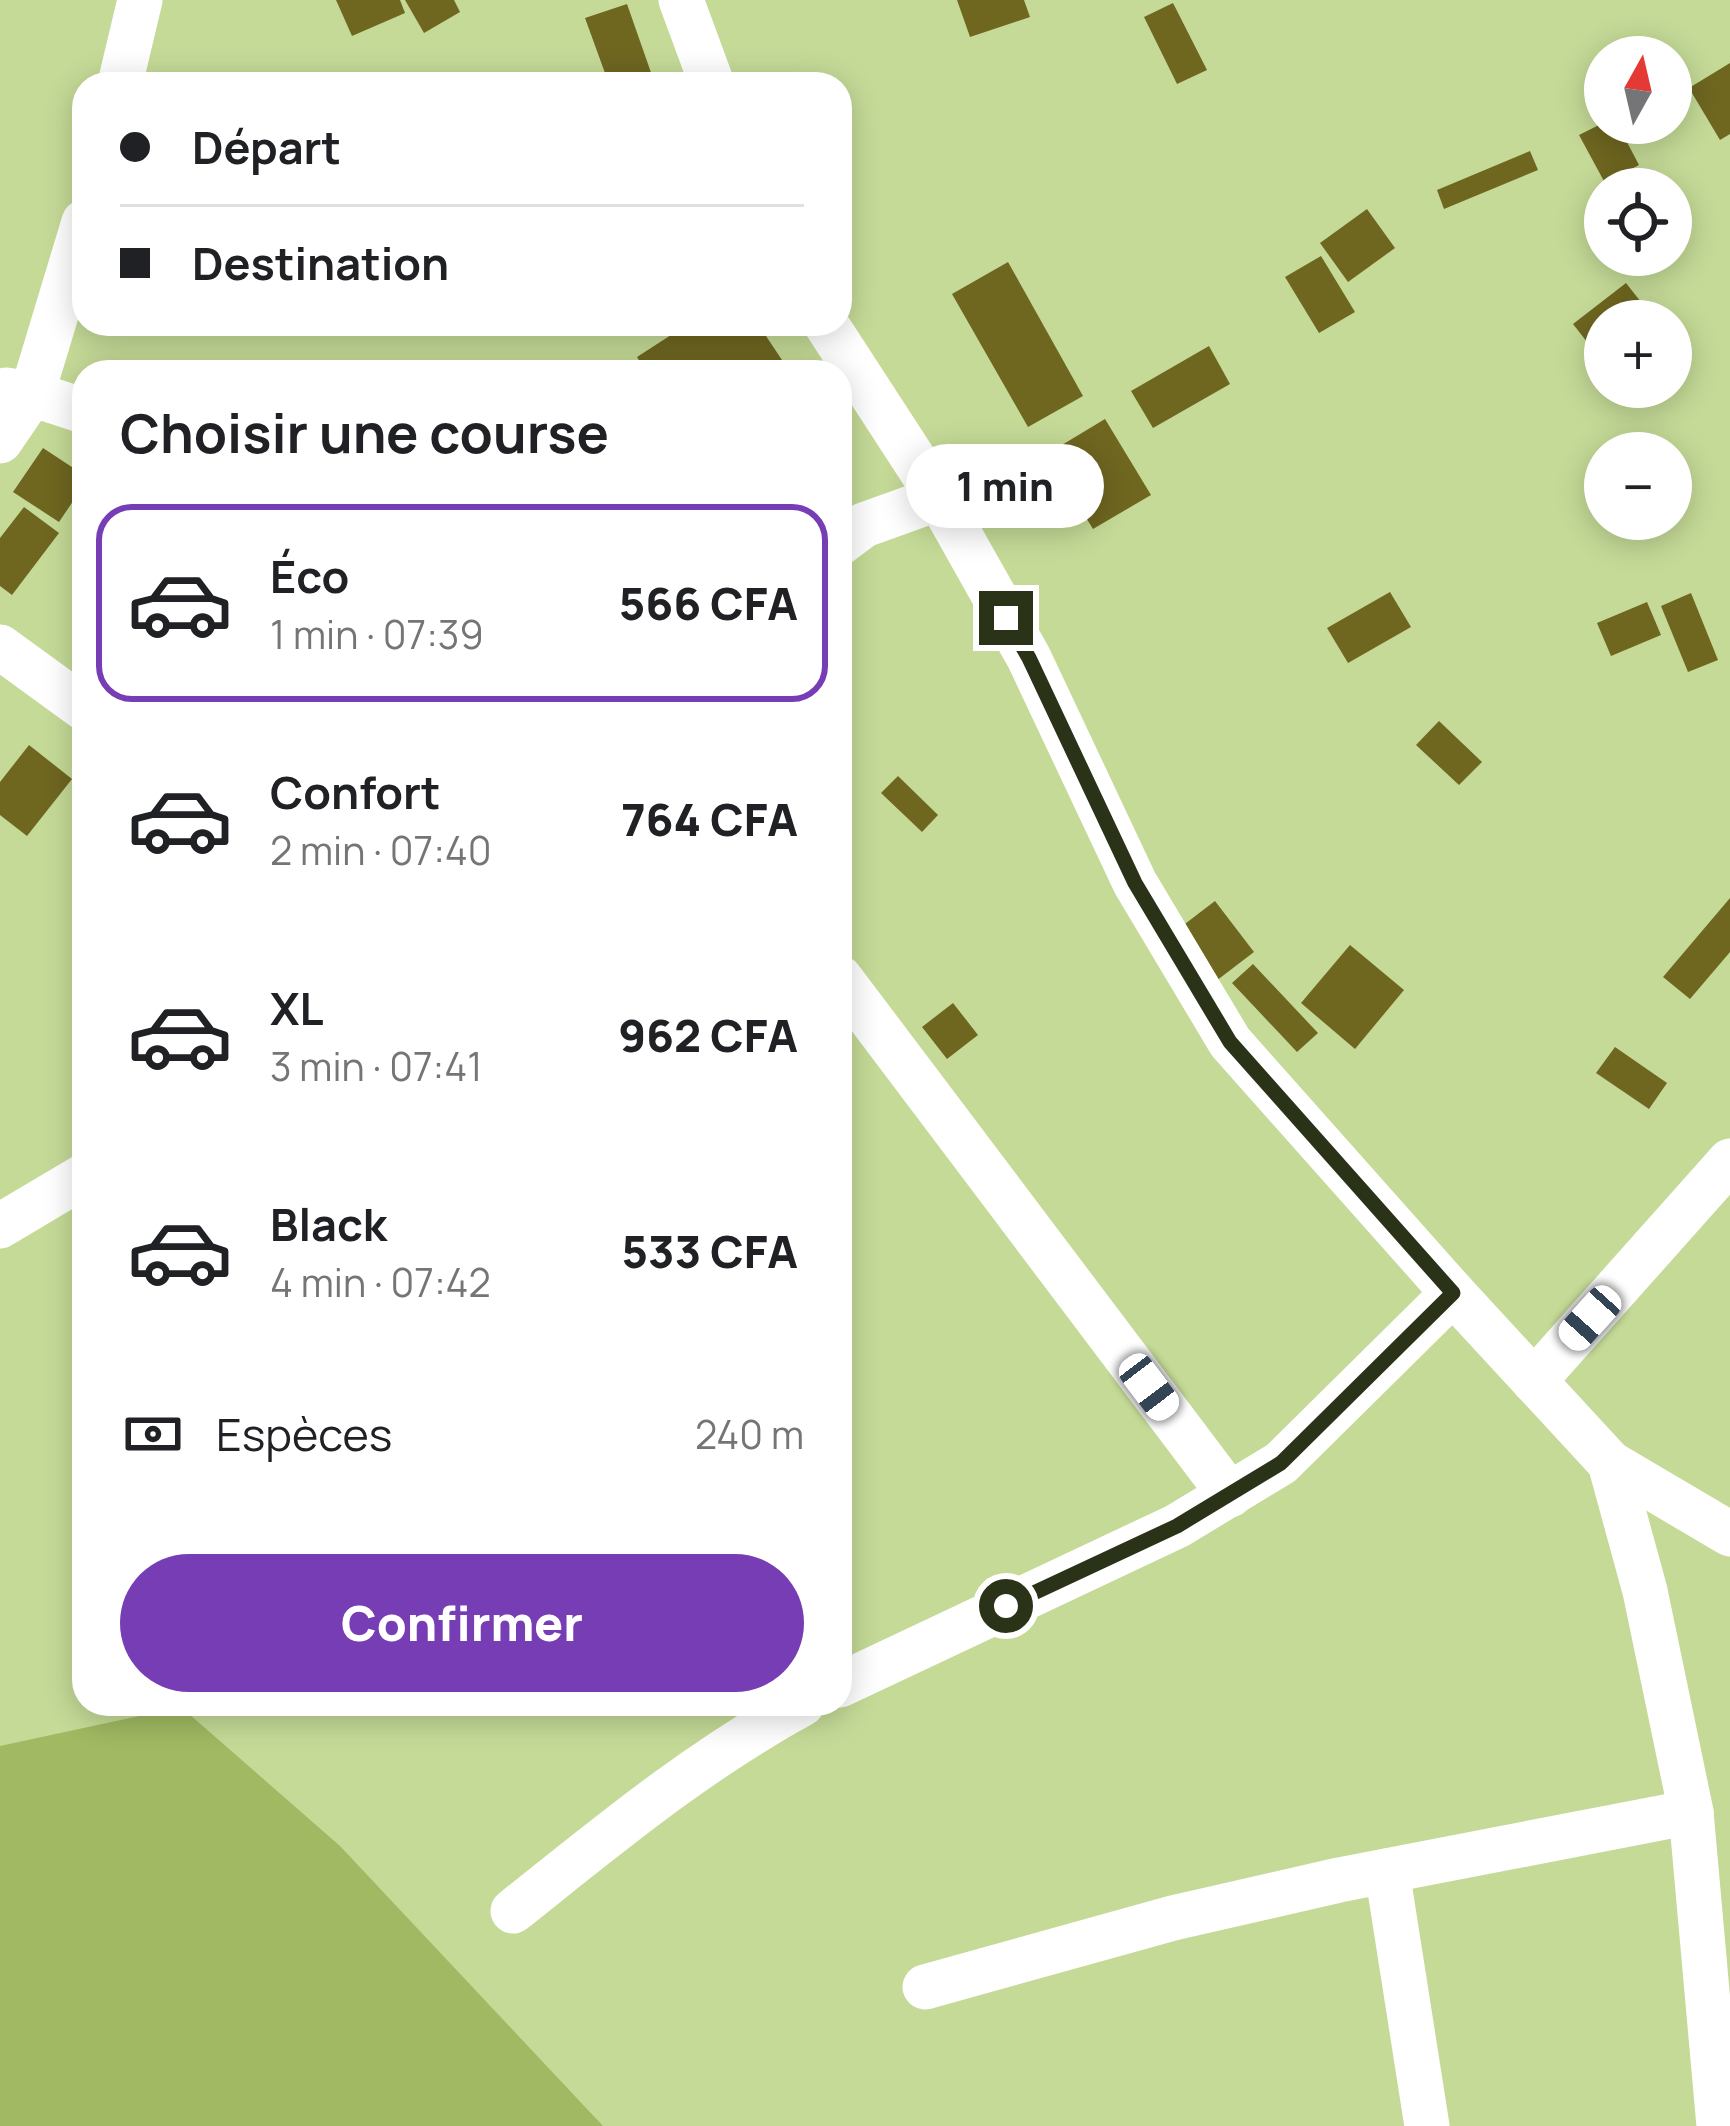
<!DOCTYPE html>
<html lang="fr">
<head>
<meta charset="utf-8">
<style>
  body { margin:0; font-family:Manrope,sans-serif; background:#f6f6f6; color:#202124; height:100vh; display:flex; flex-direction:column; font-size:45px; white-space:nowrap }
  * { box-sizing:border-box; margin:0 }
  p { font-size:39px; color:#757577 }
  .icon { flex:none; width:66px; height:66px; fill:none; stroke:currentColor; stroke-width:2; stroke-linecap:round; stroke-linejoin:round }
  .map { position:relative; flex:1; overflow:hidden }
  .panel { position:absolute; left:72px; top:360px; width:780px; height:1356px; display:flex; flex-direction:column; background:#fff; border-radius:36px; box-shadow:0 6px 30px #0003 }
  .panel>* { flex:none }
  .top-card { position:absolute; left:72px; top:72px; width:780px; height:264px; border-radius:36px; box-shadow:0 6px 30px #0003; display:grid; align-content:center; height:264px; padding:0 48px; background:#fff }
  .needle { width:78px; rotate:8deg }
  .buttons { position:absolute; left:1584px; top:36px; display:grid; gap:24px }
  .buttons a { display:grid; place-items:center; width:108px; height:108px; border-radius:50%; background:#fff; box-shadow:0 6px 30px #0003; font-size:60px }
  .end { position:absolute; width:54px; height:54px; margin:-27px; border:15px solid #2a3217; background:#fff; box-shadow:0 0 0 6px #fff }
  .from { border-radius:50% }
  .bubble { position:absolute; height:84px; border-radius:42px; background:#fff; box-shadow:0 6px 30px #0003; font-size:39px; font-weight:800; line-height:84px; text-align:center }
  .car { position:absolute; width:36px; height:72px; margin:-36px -18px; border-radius:15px; box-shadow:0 0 9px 3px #0007; background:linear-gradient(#fff 24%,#345 0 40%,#fff 0 76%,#345 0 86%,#fff 0) }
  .top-card b { display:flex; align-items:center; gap:42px; height:114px; font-size:45px }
  .top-card b+b { border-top:3px solid #e0e0e0 }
  .top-card i { width:30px; height:30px; background:#202124 }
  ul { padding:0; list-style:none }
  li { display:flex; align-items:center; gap:36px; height:198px; margin:0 24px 18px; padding:0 24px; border:6px solid transparent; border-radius:36px }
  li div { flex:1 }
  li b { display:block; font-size:45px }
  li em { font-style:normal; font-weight:800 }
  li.current { border-color:#763db4 }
  li>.icon { width:108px; height:108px; stroke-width:1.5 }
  h2 { padding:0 48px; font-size:54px; line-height:144px }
  .pay { display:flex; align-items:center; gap:30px; height:132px; padding:0 48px; font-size:45px }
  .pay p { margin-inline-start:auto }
  .cta { display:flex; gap:24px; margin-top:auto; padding:24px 48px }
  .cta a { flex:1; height:138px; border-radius:72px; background:#763db4; color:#fff; font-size:48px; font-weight:800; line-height:138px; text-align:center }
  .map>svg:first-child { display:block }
  .green { fill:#a0b962 }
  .building { fill:#6f6620 }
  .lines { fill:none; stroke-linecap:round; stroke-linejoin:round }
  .street { stroke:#fff; stroke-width:45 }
  .route { stroke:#2a3217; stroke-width:15 }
</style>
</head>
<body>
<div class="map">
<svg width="1730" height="2126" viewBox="0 0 1730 2126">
  <rect width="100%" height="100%" fill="#c5da97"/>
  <path class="green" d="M181 1707 340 1846 603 2126H0V1746Z"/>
  <g class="building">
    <path d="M336 0H400L405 13 352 36Z"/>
    <path d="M405 0H454L460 12 424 33Z"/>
    <path d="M957 0H1024L1030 17 970 37Z"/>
    <path d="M1173 3 1207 70 1177 84 1144 17Z"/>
    <path d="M627 4 655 84H609L585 18Z"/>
    <path d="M1730 63V134L1720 140 1689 88Z"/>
    <path d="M1603 123H1617L1639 165 1605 183 1579 135Z"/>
    <path d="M1530 151 1538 170 1444 209 1437 190Z"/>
    <path d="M1367 209 1395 248 1348 282 1320 243Z"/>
    <path d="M1321 256 1355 312 1319 333 1285 277Z"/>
    <path d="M1008 262 1083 396 1028 427 952 294Z"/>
    <path d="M1626 283 1656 321H1605V365L1573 324Z"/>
    <path d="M688 324H758L790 372H646L637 357Z"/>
    <path d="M1209 346 1230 384 1153 428 1131 391Z"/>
    <path d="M1105 419 1151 495 1093 529 1047 454Z"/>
    <path d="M43 448 84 475V485L59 522 13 492Z"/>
    <path d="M24 507 59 533 12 595 0 586V538Z"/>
    <path d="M1390 592 1411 627 1348 663 1327 628Z"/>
    <path d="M1691 593 1718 660 1688 672 1661 606Z"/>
    <path d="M1647 602 1661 635 1611 656 1597 623Z"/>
    <path d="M1439 721 1482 762 1459 785 1416 745Z"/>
    <path d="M29 745 72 779 27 836 0 815V782Z"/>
    <path d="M898 776 938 815 922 832 881 793Z"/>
    <path d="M1730 898V952L1690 999 1663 977Z"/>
    <path d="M1215 901 1254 952 1216 981 1177 930Z"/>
    <path d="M1350 945 1404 990 1355 1049 1301 1003Z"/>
    <path d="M1253 964 1318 1033 1297 1052 1232 983Z"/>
    <path d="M953 1003 978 1035 947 1059 922 1027Z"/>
    <path d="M1615 1047 1667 1083 1649 1109 1596 1073Z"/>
  </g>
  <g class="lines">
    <g class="street">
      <path d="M681 0 712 84"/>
      <path d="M120 84 140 0"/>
      <path d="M826 324 939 498 1029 658 1135 883 1230 1042 1453 1293 1610 1463 1730 1534"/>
      <path d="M6 390 32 394 84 411"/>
      <path d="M0 441 32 394 84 222"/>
      <path d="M840 543 864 525 939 498"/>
      <path d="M0 647 84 708"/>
      <path d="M840 978 1230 1495"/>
      <path d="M0 1226 84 1176"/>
      <path d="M1534 1381 1730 1161"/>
      <path d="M1610 1463 1645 1591 1691 1812 1719 2126"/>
      <path d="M840 1685 1177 1526 1281 1463 1453 1293"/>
      <path d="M1387 1871 1427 2126"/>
      <path d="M513 1911C606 1837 697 1761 802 1704"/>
      <path d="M925 1987 1173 1918 1339 1880 1691 1812"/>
    </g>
  </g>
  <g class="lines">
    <path class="route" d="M1006 1606 1177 1526 1281 1463 1453 1293 1230 1042 1135 883 1029 658 1006 618"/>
  </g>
</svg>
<div class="buttons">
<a><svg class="needle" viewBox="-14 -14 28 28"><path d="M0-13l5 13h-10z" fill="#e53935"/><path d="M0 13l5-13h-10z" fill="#757577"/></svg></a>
<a><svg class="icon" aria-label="locate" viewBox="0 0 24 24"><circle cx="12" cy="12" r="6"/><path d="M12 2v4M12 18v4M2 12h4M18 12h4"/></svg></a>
<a>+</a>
<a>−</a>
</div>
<i class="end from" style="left:1006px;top:1606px"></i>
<i class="end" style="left:1006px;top:618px"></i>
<div class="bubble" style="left:906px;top:444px;width:198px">1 min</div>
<i class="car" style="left:1590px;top:1318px;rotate:222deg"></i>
<i class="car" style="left:1149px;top:1387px;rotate:143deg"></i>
<div class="top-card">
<b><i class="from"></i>Départ</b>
<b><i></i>Destination</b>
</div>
<section class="panel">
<h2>Choisir une course</h2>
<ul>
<li class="current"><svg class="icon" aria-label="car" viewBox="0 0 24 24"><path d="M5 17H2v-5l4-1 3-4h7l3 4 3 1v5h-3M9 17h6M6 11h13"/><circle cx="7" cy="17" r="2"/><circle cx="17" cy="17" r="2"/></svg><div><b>Éco</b><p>1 min · 07:39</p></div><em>566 CFA</em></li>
<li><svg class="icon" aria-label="car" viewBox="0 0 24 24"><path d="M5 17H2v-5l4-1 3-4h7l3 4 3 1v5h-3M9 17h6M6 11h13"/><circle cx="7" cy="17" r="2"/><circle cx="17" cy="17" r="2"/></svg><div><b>Confort</b><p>2 min · 07:40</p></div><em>764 CFA</em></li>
<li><svg class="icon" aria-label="car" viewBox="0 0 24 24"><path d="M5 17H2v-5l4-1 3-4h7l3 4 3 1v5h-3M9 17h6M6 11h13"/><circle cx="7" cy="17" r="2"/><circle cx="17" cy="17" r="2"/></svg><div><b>XL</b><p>3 min · 07:41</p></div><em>962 CFA</em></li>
<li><svg class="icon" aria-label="car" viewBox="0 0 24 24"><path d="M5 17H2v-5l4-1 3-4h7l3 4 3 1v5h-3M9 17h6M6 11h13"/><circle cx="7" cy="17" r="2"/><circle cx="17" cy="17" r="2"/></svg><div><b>Black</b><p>4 min · 07:42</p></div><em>533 CFA</em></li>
</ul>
<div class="pay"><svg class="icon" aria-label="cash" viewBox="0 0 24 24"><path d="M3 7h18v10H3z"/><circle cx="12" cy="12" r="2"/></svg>Espèces<p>240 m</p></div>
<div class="cta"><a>Confirmer</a></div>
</section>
</div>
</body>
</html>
